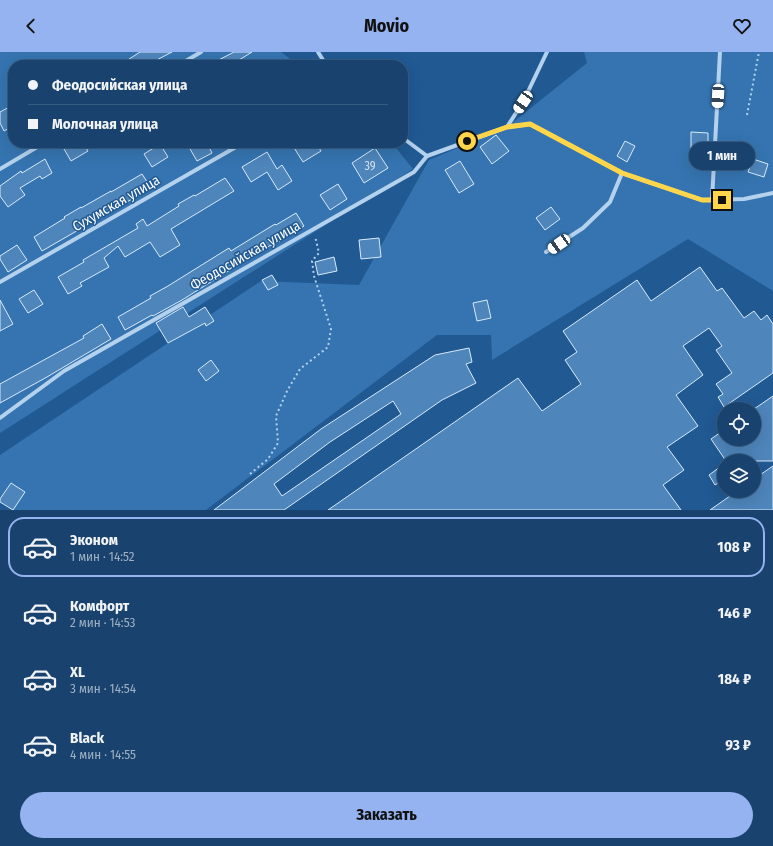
<!DOCTYPE html>
<html lang="ru">
<head>
<meta charset="utf-8">
<style>
  body { margin:0; font-family:"Fira Sans Condensed",sans-serif; background:#224a73; color:#f1f3f6; height:100vh; display:flex; flex-direction:column; font-size:15px; white-space:nowrap }
  * { box-sizing:border-box; margin:0 }
  p { font-size:13px; color:#9fb0c2 }
  .icon { flex:none; width:22px; height:22px; fill:none; stroke:currentColor; stroke-width:2; stroke-linecap:round; stroke-linejoin:round }
  .map { position:relative; height:458px; overflow:hidden }
  .sheet { display:flex; flex-direction:column; background:#19436e; flex:1 }
  .sheet>* { flex:none }
  .guide { position:absolute; left:8px; top:8px; width:400px; height:88px; border-radius:16px; box-shadow:0 4px 16px #0002,0 0 0 1px #375c81; display:grid; align-content:center; height:88px; padding:0 20px; background:#19436e }
  .controls { position:absolute; left:717px; top:350px; display:grid; gap:8px }
  .controls a { display:grid; place-items:center; width:44px; height:44px; border-radius:50%; background:#19436e; box-shadow:0 4px 16px #0002,0 0 0 1px #375c81; font-size:20px }
  .end { position:absolute; width:18px; height:18px; margin:-9px; border:5px solid #ffd54a; background:#111; box-shadow:0 0 0 2px #111 }
  .from { border-radius:50% }
  .bubble { position:absolute; height:28px; border-radius:14px; background:#19436e; box-shadow:0 4px 16px #0002,0 0 0 1px #375c81; font-size:13px; font-weight:700; line-height:28px; text-align:center }
  .car { position:absolute; width:12px; height:24px; margin:-12px -6px; border-radius:5px; box-shadow:0 0 3px 1px #0007; background:linear-gradient(#fff 24%,#345 0 40%,#fff 0 76%,#345 0 86%,#fff 0) }
  .guide b { display:flex; align-items:center; gap:14px; height:38px; font-size:15px }
  .guide b+b { border-top:1px solid #375c81 }
  .guide i { width:10px; height:10px; background:#f1f3f6 }
  ul { padding:7px 0 0; list-style:none }
  li { display:flex; align-items:center; gap:12px; height:60px; margin:0 8px 6px; padding:0 12px; border:2px solid transparent; border-radius:16px }
  li div { flex:1 }
  li b { display:block; font-size:15px }
  li em { font-style:normal; font-weight:700 }
  li.current { border-color:#95b2f1 }
  li>.icon { width:36px; height:36px; stroke-width:1.5 }
  .button { display:flex; gap:8px; margin-top:auto; padding:8px 20px }
  .button a { flex:1; height:46px; border-radius:24px; background:#95b2f1; color:#111; font-size:16px; font-weight:700; line-height:46px; text-align:center }
  header { display:flex; justify-content:space-between; align-items:center; height:52px; padding:0 20px; background:#95b2f1; color:#111; font-size:18px; font-weight:700 }
  .map>svg:first-child { display:block }
  .green { fill:#3574b0; fill-rule:evenodd }
  .building { fill:#4e85bb; stroke:#d9eafa; fill-rule:evenodd }
  .lines { fill:none; stroke-linecap:round; stroke-linejoin:round }
  .path { stroke:#b4d1ed; stroke-width:2; stroke-dasharray:2 3; stroke-linecap:butt }
  .street { stroke:#b4d1ed; stroke-width:4 }
  .route { stroke:#ffd54a; stroke-width:5 }
  .labels { text-anchor:middle; stroke-width:3; stroke-linejoin:round; paint-order:stroke }
  .number-label { font-size:12px; fill:#d3e0ee }
  .street-label { font-size:14px; fill:#fff; stroke:#215993 }
</style>
</head>
<body>
<header><svg class="icon" aria-label="back" viewBox="0 0 24 24"><path d="M15 5l-7 7 7 7"/></svg>Movio<svg class="icon" aria-label="heart" viewBox="0 0 24 24"><path d="M12 20l-8-8c-3-5 5-10 8-4 3-6 11-1 8 4z"/></svg></header>
<div class="map">
<svg width="773" height="458" viewBox="0 0 773 458">
  <rect width="100%" height="100%" fill="#215993"/>
  <g class="green">
    <path d="M0 0H281L298 13H13V91H392L413 117 0 381Z"/>
    <path d="M584 0H773V239L688 187 492 308 491 283H437L206 458H13L25 440 11 431 0 447V403L261 229 359 233 429 108 507 75 587 11ZM211 308 219 319 206 329 198 318Z"/>
  </g>
  <g class="building">
    <path d="M140 0H172L147 13H120Z"/>
    <path d="M234 0H252L231 13H209Z"/>
    <path d="M13 53V74L4 79 0 71V60Z"/>
    <path d="M691 80 708 81V97L691 96Z"/>
    <path d="M496 83 509 99 492 112 480 95Z"/>
    <path d="M625 89 635 94 627 110 617 104Z"/>
    <path d="M75 91H83L88 99 71 109 64 97Z"/>
    <path d="M200 91H207L212 101 197 109 190 97Z"/>
    <path d="M291 91H316L321 99 303 110Z"/>
    <path d="M160 92 168 105 152 115 144 102Z"/>
    <path d="M375 96 388 116 364 131 352 111Z"/>
    <path d="M267 100 277 117 282 113 292 129 278 138 267 120 251 130 242 115Z"/>
    <path d="M45 107 52 121 42 127 40 124 20 136 25 143 8 155 0 144V134L21 119 22 121Z"/>
    <path d="M753 107 768 112 764 125 748 120Z"/>
    <path d="M460 109 474 132 459 141 445 118Z"/>
    <path d="M142 122 151 136 42 199 34 185 65 166 64 165 81 155V156L111 139V140Z"/>
    <path d="M225 126 234 139 171 177 180 193 160 205 150 190 125 205 118 194 104 206 109 215 80 231 82 234 68 242 58 225 84 210 83 208 138 176 136 172 143 167 147 174 179 154 178 152 194 143 195 144Z"/>
    <path d="M338 132 347 147 330 158 320 143Z"/>
    <path d="M551 155 560 167 545 178 536 166Z"/>
    <path d="M296 161 304 174 272 194 271 193 246 208 182 248 153 264 152 263 125 278 118 265 151 246 150 244 168 234 229 196 231 199 275 172 276 173Z"/>
    <path d="M379 186 381 205 361 207 359 188Z"/>
    <path d="M17 193 27 208 8 220 0 207V204Z"/>
    <path d="M334 205 337 219 318 223 315 210Z"/>
    <path d="M700 215 717 239 722 236 744 266 754 259 761 268 767 263 773 272V321L724 355 718 345 723 342 716 332 732 321 716 298 722 294 709 276 683 294 703 323 676 343 698 374 667 395 684 418 663 433 681 458H328L518 326 542 359 581 332 565 308 577 300 563 279 637 228 651 249Z"/>
    <path d="M272 223 278 233 268 238 262 228Z"/>
    <path d="M34 238 43 252 28 261 19 247Z"/>
    <path d="M0 248 13 272 0 279Z"/>
    <path d="M487 248 491 266 477 269 473 251Z"/>
    <path d="M183 255 189 265 205 255 214 269 206 274 205 271 168 291 156 271Z"/>
    <path d="M102 272 111 287 47 325 0 351V332L84 286 83 284Z"/>
    <path d="M469 296 472 310 466 312 476 331 442 348 284 458H214L321 377 435 303ZM393 349 401 362 282 444 274 432 330 390Z"/>
    <path d="M211 308 219 319 206 329 198 318Z"/>
    <path d="M773 344V409H726L711 387 724 378V387H754V357Z"/>
    <path d="M724 412V427L715 433 709 423Z"/>
    <path d="M773 414V458H710L737 439H754V427Z"/>
    <path d="M11 431 25 440 13 458 0 450V447Z"/>
  </g>
  <g class="lines">
    <g class="path">
      <path d="M747 63 759 0"/>
      <path d="M250 422 268 407 278 391 276 364 287 339 300 317 328 295 331 277 314 224 312 209 319 201 315 184"/>
    </g>
    <g class="street">
      <path d="M318 0 326 13"/>
      <path d="M179 13 201 0"/>
      <path d="M507 75 523 50 547 0"/>
      <path d="M403 86 427 104"/>
      <path d="M0 117 44 91"/>
      <path d="M712 148 720 0"/>
      <path d="M546 200 583 176 610 150 622 121"/>
      <path d="M0 230 243 91"/>
      <path d="M0 366 64 319 414 120 427 104 507 75 530 72 622 121 702 148 744 147 773 141"/>
    </g>
  </g>
  <g class="lines">
    <path class="route" d="M467 89 507 75 530 72 622 121 702 148H722"/>
  </g>
  <g class="labels">
    <g class="number-label">
      <text x="370" y="118">39</text>
    </g>
    <g class="street-label">
      <text transform="translate(116 151) rotate(-30)" y="5">Сухумская улица</text>
      <text transform="translate(245 203) rotate(-30)" y="5">Феодосийская улица</text>
    </g>
  </g>
</svg>
<div class="controls">
<a><svg class="icon" aria-label="locate" viewBox="0 0 24 24"><circle cx="12" cy="12" r="6"/><path d="M12 2v4M12 18v4M2 12h4M18 12h4"/></svg></a>
<a><svg class="icon" aria-label="layers" viewBox="0 0 24 24"><path d="M12 4l9 5-9 5-9-5zM3 14l9 5 9-5"/></svg></a>
</div>
<i class="end from" style="left:467px;top:89px"></i>
<i class="end" style="left:722px;top:148px"></i>
<div class="bubble" style="left:689px;top:90px;width:66px">1 мин</div>
<i class="car" style="left:718px;top:44px;rotate:183deg"></i>
<i class="car" style="left:523px;top:50px;rotate:214deg"></i>
<i class="car" style="left:559px;top:192px;rotate:236deg"></i>
<div class="guide">
<b><i class="from"></i>Феодосийская улица</b>
<b><i></i>Молочная улица</b>
</div>
</div>
<section class="sheet">
<ul>
<li class="current"><svg class="icon" aria-label="car" viewBox="0 0 24 24"><path d="M5 17H2v-5l4-1 3-4h7l3 4 3 1v5h-3M9 17h6M6 11h13"/><circle cx="7" cy="17" r="2"/><circle cx="17" cy="17" r="2"/></svg><div><b>Эконом</b><p>1 мин · 14:52</p></div><em>108 ₽</em></li>
<li><svg class="icon" aria-label="car" viewBox="0 0 24 24"><path d="M5 17H2v-5l4-1 3-4h7l3 4 3 1v5h-3M9 17h6M6 11h13"/><circle cx="7" cy="17" r="2"/><circle cx="17" cy="17" r="2"/></svg><div><b>Комфорт</b><p>2 мин · 14:53</p></div><em>146 ₽</em></li>
<li><svg class="icon" aria-label="car" viewBox="0 0 24 24"><path d="M5 17H2v-5l4-1 3-4h7l3 4 3 1v5h-3M9 17h6M6 11h13"/><circle cx="7" cy="17" r="2"/><circle cx="17" cy="17" r="2"/></svg><div><b>XL</b><p>3 мин · 14:54</p></div><em>184 ₽</em></li>
<li><svg class="icon" aria-label="car" viewBox="0 0 24 24"><path d="M5 17H2v-5l4-1 3-4h7l3 4 3 1v5h-3M9 17h6M6 11h13"/><circle cx="7" cy="17" r="2"/><circle cx="17" cy="17" r="2"/></svg><div><b>Black</b><p>4 мин · 14:55</p></div><em>93 ₽</em></li>
</ul>
<div class="button"><a>Заказать</a></div>
</section>
</body>
</html>
